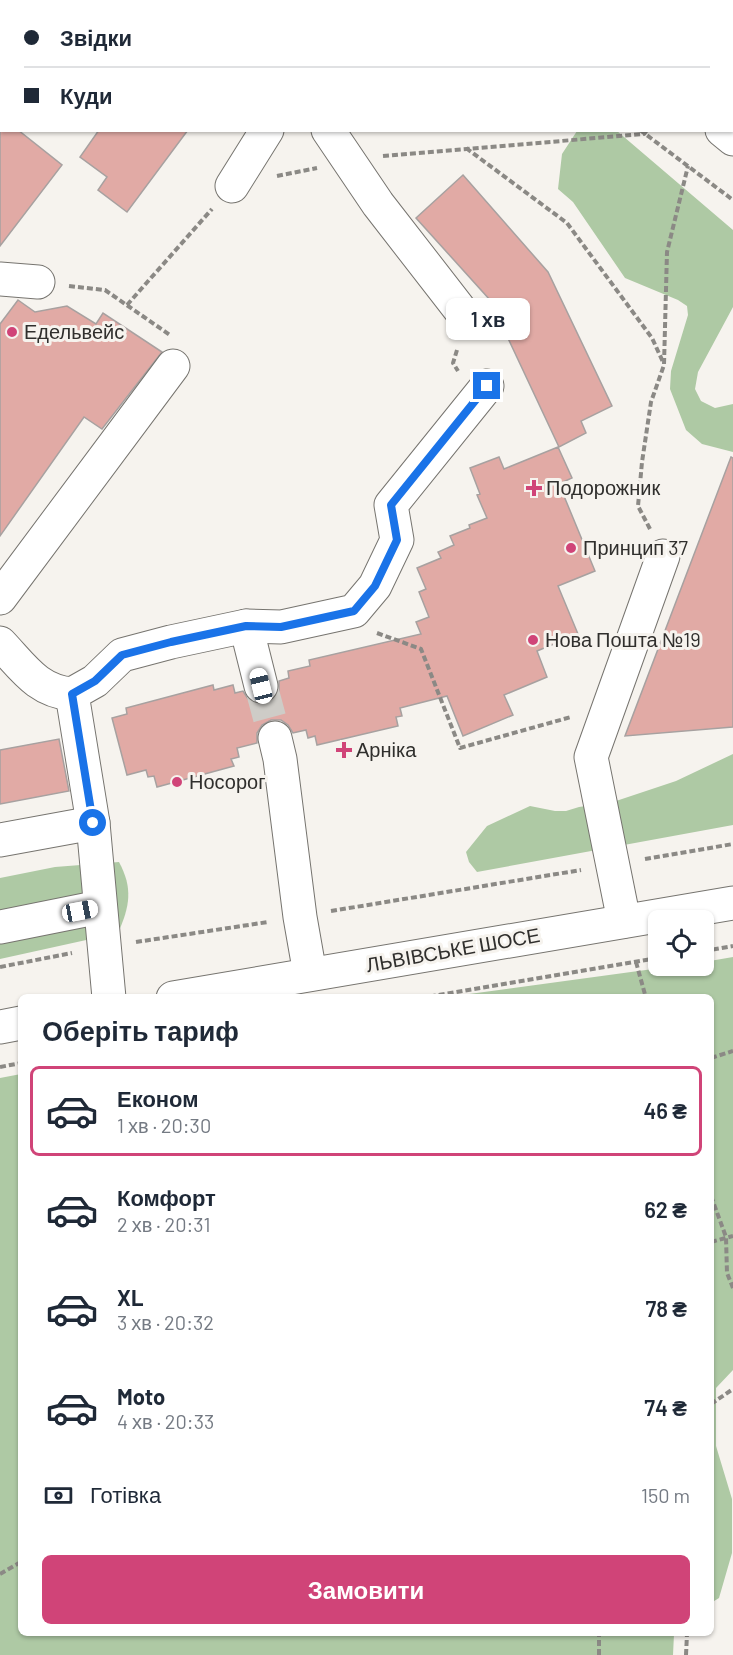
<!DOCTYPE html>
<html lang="uk">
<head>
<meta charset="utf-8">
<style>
  body { margin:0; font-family:Barlow,sans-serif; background:#f2f2f3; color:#1f2937; height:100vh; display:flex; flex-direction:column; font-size:22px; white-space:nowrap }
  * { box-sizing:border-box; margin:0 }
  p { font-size:20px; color:#747a83 }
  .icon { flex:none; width:33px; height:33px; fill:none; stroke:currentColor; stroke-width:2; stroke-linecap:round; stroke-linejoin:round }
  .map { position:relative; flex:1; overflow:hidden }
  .details { position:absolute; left:18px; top:994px; width:696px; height:642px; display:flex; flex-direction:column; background:#fff; border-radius:9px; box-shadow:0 2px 4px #0004 }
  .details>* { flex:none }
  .banner { position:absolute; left:0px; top:0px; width:734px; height:132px; box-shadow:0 2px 4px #0004; display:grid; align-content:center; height:132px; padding:0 24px; background:#fff }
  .fabs { position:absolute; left:648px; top:910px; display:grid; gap:12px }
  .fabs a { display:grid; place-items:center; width:66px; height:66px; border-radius:9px; background:#fff; box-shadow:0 2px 4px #0004; font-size:30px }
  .end { position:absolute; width:27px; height:27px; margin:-14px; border:8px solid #1a73e8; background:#fff; box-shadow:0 0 0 3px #fff }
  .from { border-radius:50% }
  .bubble { position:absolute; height:42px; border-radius:9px; background:#fff; box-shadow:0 2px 4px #0004; font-size:20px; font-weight:600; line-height:42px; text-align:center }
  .car { position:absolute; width:18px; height:36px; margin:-18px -9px; border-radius:8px; box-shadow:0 0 4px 2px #0007; background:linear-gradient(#fff 24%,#345 0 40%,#fff 0 76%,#345 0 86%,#fff 0) }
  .banner b { display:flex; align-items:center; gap:21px; height:57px; font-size:22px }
  .banner b+b { border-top:2px solid #e0e1e3 }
  .banner i { width:15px; height:15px; background:#1f2937 }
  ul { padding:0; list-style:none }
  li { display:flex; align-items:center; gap:18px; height:90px; margin:0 12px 9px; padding:0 12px; border:3px solid transparent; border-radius:9px }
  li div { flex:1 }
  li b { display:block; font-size:22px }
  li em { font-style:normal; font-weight:600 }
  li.active { border-color:#d04478 }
  li>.icon { width:54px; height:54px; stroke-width:1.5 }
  h2 { padding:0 24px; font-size:27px; line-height:72px }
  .pay { display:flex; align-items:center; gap:15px; height:66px; padding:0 24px; font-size:22px }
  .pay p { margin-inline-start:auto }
  .action { display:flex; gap:12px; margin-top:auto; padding:12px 24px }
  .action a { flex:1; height:69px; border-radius:9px; background:#d04478; color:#fff; font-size:24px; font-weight:600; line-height:69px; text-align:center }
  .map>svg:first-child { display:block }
  .green { fill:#aec9a4 }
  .building { fill:#e1aaa5; stroke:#a7a1a0; stroke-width:1.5 }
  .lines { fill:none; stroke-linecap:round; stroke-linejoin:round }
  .minor-tunnel { stroke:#ceccc7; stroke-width:33; stroke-dasharray:33 16; stroke-linecap:butt }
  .minor-casing { stroke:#76746f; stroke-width:35 }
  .major-casing { stroke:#76746f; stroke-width:35 }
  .path { stroke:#8b8985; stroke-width:4; stroke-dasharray:6 3; stroke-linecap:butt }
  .minor { stroke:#fff; stroke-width:33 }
  .major { stroke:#fff; stroke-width:33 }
  .route { stroke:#1a73e8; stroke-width:8 }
  .poi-dot { fill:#d04478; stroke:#f6f3ee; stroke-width:2 }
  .labels { text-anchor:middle; stroke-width:6; stroke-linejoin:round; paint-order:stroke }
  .poi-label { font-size:20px; fill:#302f2d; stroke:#f6f3ee; text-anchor:start }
  .street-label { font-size:20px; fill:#302f2d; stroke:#f6f3ee }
</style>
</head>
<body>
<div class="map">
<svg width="733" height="1655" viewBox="0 0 733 1655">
  <rect width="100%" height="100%" fill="#f6f3ee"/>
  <g class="green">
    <path d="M577 131H617L733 230V307L698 372 695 389 701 401 715 408 733 404V452L702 444 686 430 670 389 671 371 688 315 687 306 678 300 625 278 573 202 558 189 562 154Z"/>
    <path d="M733 754V825L477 872 469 862 466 852 487 826 530 806 555 811H566L579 807 613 802 676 781Z"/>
    <path d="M119 862C133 888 130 906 118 933L0 959V878L55 867Z"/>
    <path d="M733 957V1370L716 1388V1446L732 1499V1553L719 1598 711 1603V998L447 997 675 966H704V962Z"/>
    <path d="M21 1074V1634H674L673 1655H0V1078Z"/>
  </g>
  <g class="building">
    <path d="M0 117 2 130H18L62 165 0 246Z"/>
    <path d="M99 130H188L127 212 98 190 107 177 80 157Z"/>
    <path d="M463 175 548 272 612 406 581 421 586 433 559 447 490 300 416 218Z"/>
    <path d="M18 300 35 312 67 306 96 324 103 313 162 352 102 429 84 417 0 536V324Z"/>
    <path d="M558 447 572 478 559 484 595 571 558 586 578 634 537 651 547 677 504 695 513 715 463 736 447 696 400 708 402 716 396 717 398 726 317 745 315 736 308 738 306 730 293 733 288 725 281 720H271L262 725 257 733V743L237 748 239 757 231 759 234 766 157 787 154 776 148 777 146 770 127 775 112 718 127 714 126 708 213 685 214 690 233 685 235 693 243 691 248 699 255 704H266L274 699 279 692V681L289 678 288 671 310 666 309 660 421 634 416 622 429 617 419 592 426 589 417 568 441 558 438 552 454 545 450 536 470 528 469 525 487 518 477 495 480 494 470 468 499 457 504 469Z"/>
    <path d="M731 457 733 458V727L625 736Z"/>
    <path d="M59 739 69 791 0 804V750Z"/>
  </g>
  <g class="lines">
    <path class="minor-tunnel" d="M261 686 275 738"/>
    <defs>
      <g id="minor">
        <path d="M214 0 215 2"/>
        <path d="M328 130 378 204 468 320"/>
        <path d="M232 186 267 130"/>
        <path d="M0 279 38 282"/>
        <path d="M0 598 173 366"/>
        <path d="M246 626 261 686"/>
        <path d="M0 643C23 667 37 691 72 694"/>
        <path d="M275 738 280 759 300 917 310 974"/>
        <path d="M0 840 93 823"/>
        <path d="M624 921 591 757 663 556"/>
        <path d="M0 927 100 907"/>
        <path d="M109 998 93 823 72 694 95 681 122 655 171 642 246 626 281 627 354 611 375 586 397 540 391 505 487 386"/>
      </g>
      <g id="major">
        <path d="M547 0 549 2"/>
        <path d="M722 130 733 139"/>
        <path d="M173 998 733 903"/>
        <path d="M0 1027 21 1023"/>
      </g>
    </defs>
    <use href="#minor" class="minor-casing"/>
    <use href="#major" class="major-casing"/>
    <g class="path">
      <path d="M9 0 11 2"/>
      <path d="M462 0 464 2"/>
      <path d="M622 0 624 2"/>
      <path d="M732 85 733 86"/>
      <path d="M640 130 733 200"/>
      <path d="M466 148 567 223 652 338 663 362"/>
      <path d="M383 156 644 134 647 130"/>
      <path d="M277 176 317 168"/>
      <path d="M69 286 105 290 170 335"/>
      <path d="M127 305 212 209"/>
      <path d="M457 350 453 363 458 371"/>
      <path d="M650 529 638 506 642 462 651 402 664 365 667 252 688 166"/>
      <path d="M377 633 421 649 460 748 571 717"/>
      <path d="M645 859 733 844"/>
      <path d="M331 911 581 870"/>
      <path d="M136 942 268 922"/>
      <path d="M704 951 733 946"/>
      <path d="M636 962 646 998"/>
      <path d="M0 967 72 953"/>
      <path d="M421 998 658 958"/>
      <path d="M711 1058 733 1051"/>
      <path d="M0 1067 21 1063"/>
      <path d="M711 1196 726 1237 727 1273 733 1288"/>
      <path d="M711 1242 733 1236"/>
      <path d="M711 1404 733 1389"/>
      <path d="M0 1574 21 1562"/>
      <path d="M599 1655V1634"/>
      <path d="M686 1655 687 1634"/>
    </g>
    <use href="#minor" class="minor"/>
    <use href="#major" class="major"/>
  </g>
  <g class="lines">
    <path class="route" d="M93 823 72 694 95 681 122 655 171 642 246 626 281 627 354 611 375 586 397 540 391 505 487 386"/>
  </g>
  <g class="poi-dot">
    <circle cx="12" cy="332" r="6"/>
    <path d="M531 479h6v6h6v6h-6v6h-6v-6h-6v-6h6z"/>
    <circle cx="571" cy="548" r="6"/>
    <circle cx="533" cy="640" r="6"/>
    <path d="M341 741h6v6h6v6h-6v6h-6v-6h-6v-6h6z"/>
    <circle cx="177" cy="782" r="6"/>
  </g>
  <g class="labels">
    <g class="poi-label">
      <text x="24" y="339">Едельвейс</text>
      <text x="546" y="495">Подорожник</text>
      <text x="583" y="555">Принцип 37</text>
      <text x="545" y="647">Нова Пошта №19</text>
      <text x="356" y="757">Арніка</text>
      <text x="189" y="789">Носорог</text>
    </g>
    <g class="street-label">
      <text transform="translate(453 950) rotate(-10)" y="7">ЛЬВІВСЬКЕ ШОСЕ</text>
    </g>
  </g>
</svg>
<div class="fabs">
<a><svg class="icon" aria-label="locate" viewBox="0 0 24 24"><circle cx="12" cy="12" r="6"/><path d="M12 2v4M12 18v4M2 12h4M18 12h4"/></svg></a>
</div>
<i class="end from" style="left:93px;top:823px"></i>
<i class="end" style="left:487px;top:386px"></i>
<div class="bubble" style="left:446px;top:298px;width:84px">1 хв</div>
<i class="car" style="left:261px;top:686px;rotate:346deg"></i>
<i class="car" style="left:80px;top:911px;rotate:79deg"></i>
<div class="banner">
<b><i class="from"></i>Звідки</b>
<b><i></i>Куди</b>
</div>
<section class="details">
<h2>Оберіть тариф</h2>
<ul>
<li class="active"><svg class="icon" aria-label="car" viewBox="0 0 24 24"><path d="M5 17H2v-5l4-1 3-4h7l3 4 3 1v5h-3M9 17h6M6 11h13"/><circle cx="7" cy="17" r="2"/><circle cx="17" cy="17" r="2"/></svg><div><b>Економ</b><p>1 хв · 20:30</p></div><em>46 ₴</em></li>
<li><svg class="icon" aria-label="car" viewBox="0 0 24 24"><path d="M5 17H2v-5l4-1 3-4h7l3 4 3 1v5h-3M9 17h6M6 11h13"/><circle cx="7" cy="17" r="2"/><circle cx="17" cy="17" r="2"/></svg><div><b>Комфорт</b><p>2 хв · 20:31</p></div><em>62 ₴</em></li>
<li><svg class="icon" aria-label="car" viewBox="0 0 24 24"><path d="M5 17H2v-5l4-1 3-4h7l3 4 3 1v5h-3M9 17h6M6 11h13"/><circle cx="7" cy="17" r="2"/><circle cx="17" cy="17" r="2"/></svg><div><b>XL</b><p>3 хв · 20:32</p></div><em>78 ₴</em></li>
<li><svg class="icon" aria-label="car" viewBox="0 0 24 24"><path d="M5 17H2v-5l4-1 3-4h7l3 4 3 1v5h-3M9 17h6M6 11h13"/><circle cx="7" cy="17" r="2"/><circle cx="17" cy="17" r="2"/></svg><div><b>Moto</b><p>4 хв · 20:33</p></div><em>74 ₴</em></li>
</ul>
<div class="pay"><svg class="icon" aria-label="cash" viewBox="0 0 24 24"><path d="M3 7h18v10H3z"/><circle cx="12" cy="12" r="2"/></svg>Готівка<p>150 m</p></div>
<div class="action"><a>Замовити</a></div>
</section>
</div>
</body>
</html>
